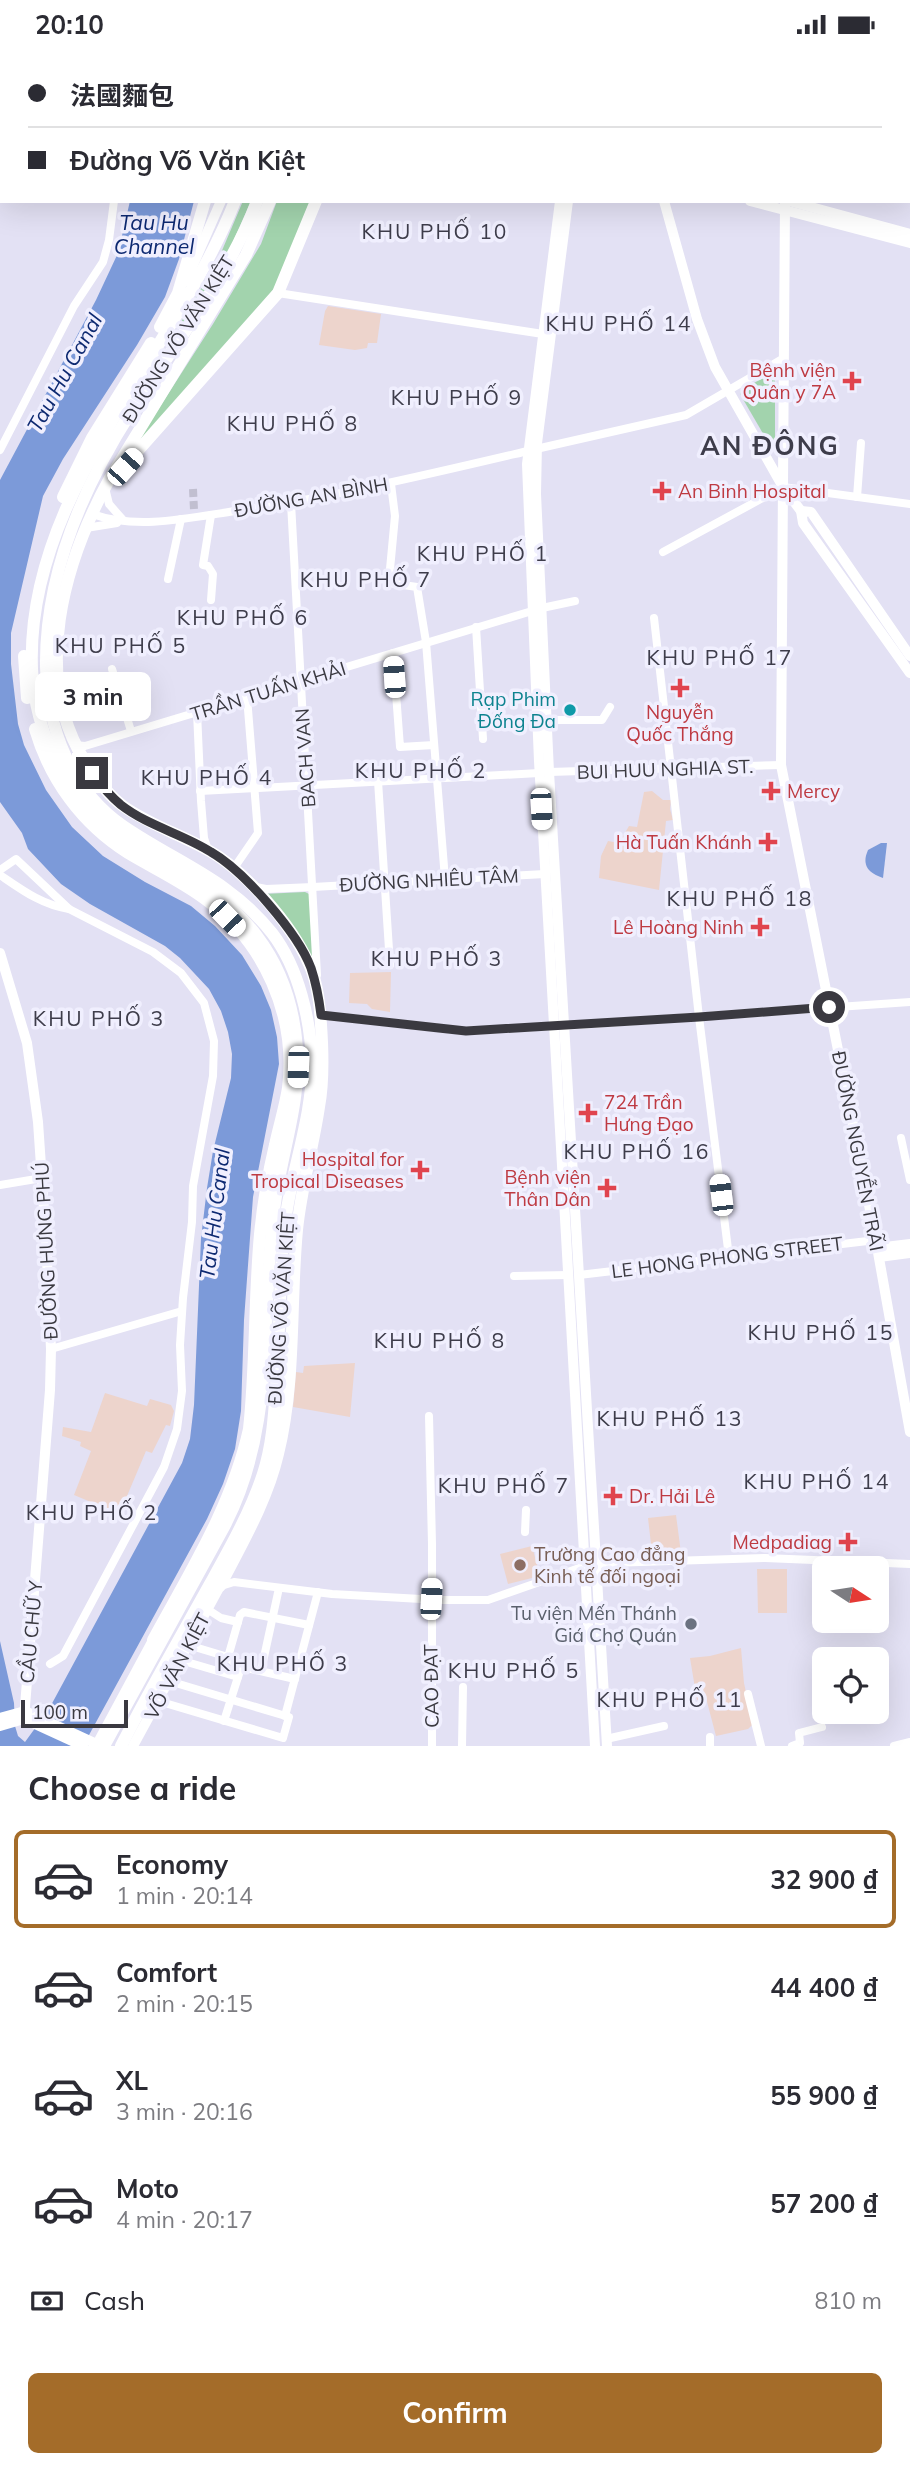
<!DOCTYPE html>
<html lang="en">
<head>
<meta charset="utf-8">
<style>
  body { margin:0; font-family:Mulish,"Noto Sans SC",sans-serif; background:#f2f2f3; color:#2b2b33; height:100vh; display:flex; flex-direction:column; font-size:26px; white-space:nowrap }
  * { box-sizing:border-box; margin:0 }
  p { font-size:23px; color:#7c7c81 }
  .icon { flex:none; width:38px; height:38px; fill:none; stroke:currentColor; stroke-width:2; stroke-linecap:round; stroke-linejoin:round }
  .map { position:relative; height:1697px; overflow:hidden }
  .details { display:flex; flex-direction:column; background:#fff; flex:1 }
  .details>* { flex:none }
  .hud { position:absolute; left:0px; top:0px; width:910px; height:154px; box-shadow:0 7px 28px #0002; display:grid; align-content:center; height:154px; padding:0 28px; background:#fff }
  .needle { width:46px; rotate:102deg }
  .tools { position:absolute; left:812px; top:1507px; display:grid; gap:14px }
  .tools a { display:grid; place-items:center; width:77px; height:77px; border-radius:10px; background:#fff; box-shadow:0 7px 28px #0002; font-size:35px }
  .scale { position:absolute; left:21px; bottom:18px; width:107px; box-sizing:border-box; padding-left:7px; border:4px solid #3a3940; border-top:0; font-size:19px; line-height:24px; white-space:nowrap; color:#3a3940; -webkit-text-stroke:5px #f0effe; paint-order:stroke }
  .end { position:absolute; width:32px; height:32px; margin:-16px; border:9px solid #3a3940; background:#fff; box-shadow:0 0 0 4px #fff }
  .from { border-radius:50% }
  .bubble { position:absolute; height:49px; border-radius:10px; background:#fff; box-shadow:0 7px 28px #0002; font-size:23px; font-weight:700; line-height:49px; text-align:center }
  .car { position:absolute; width:21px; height:42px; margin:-21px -10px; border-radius:9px; box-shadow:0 0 5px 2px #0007; background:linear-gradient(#fff 24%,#345 0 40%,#fff 0 76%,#345 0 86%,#fff 0) }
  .hud b { display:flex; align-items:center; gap:24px; height:66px; font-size:26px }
  .hud b+b { border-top:2px solid #e1e1e2 }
  .hud i { width:18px; height:18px; background:#2b2b33 }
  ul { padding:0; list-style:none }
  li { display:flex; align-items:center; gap:21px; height:98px; margin:0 14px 10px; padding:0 14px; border:4px solid transparent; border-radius:10px }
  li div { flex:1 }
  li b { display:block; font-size:26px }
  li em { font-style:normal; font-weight:700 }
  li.selected { border-color:#a46c29 }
  li>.icon { width:63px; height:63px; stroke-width:1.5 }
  h2 { padding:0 28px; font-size:32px; line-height:84px }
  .pay { display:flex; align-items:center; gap:18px; height:77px; padding:0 28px; font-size:26px }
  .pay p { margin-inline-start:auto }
  .cta { display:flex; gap:14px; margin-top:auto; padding:14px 28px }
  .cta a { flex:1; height:80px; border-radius:10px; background:#a46c29; color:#fff; font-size:28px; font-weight:700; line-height:80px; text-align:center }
  .status { display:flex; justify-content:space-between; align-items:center; height:49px; padding:0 35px; background:#fff; direction:ltr }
  .status svg { height:19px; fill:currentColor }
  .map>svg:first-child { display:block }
  .education { fill:#edd4cc }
  .green { fill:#a2d3ad }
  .water { fill:#7c9ad9 }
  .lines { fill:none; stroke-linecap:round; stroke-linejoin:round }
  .minor-tunnel { stroke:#c1bfd0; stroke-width:8; stroke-dasharray:8 4; stroke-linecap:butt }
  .minor { stroke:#fff; stroke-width:8 }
  .major { stroke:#fff; stroke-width:10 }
  .highway { stroke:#fff; stroke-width:12 }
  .route { stroke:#3a3940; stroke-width:9 }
  .health-dot { fill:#e0444e; stroke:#f0effe; stroke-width:2.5 }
  .culture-dot { fill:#0f9aa8; stroke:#f0effe; stroke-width:2.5 }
  .education-dot { fill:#8d6e63; stroke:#f0effe; stroke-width:2.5 }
  .worship-dot { fill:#6b7280; stroke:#f0effe; stroke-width:2.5 }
  .labels { text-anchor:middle; stroke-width:7; stroke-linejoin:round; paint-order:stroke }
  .street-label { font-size:19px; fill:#3a3940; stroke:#f0effe }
  .health-label { font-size:19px; fill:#be3a42; stroke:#f0effe; text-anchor:end }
  .culture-label { font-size:19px; fill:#0d838f; stroke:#f0effe; text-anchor:end }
  .education-label { font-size:19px; fill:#785e54; stroke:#f0effe; text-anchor:start }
  .worship-label { font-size:19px; fill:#5b616d; stroke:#f0effe; text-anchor:end }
  .water-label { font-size:21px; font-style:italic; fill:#0d2971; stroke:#f0effe }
  .neighbourhood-label { font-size:21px; letter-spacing:2px; fill:#3e3d4b; stroke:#f0effe }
  .district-label { font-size:26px; font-weight:bold; letter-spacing:2px; fill:#3e3d4b; stroke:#f0effe }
</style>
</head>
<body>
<div class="status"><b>20:10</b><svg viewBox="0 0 49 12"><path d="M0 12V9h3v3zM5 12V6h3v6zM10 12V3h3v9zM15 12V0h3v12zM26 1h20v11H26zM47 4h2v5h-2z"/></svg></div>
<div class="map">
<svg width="910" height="1697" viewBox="0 0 910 1697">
  <rect width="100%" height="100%" fill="#e3e1f4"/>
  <g class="education">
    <path d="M328 257 381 265 377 294H368L367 299 355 301 319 296 325 262Z"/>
    <path d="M652 742 663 751H671L670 760 673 771 666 772 659 841 599 829 601 807 608 792 619 794 629 777 637 778 644 743Z"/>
    <path d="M391 923 390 963 372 960 367 955 349 954 350 924Z"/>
    <path d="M355 1314 350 1368 293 1358 296 1323 303 1324 304 1317Z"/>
    <path d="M105 1344 147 1357 150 1350 171 1356 174 1362 170 1377 166 1376 152 1404 146 1402 127 1447 116 1462 111 1460 110 1461 74 1446 91 1402 80 1397 81 1393 62 1387 63 1378 91 1383Z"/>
    <path d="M676 1466 681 1504 658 1505 657 1495H651L648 1469Z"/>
    <path d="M532 1497 540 1527 508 1535 500 1505Z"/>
    <path d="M757 1520H787V1564H758Z"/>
    <path d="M741 1599 744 1634 753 1675 748 1680 716 1687 706 1649 697 1651 690 1609 710 1607Z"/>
  </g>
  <g class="green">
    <path d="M243 152H251L228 204 183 277 180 275 218 211Z"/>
    <path d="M277 152H310L275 239 127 409 213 275 261 195Z"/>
    <path d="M772 324 775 325V400H772L740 345 741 341Z"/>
    <path d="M305 843 309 845 314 914 263 845Z"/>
  </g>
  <g class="water">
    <path d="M130 152H194L179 210 165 248 137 296 63 410 43 447 11 584V615L18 675 24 696 46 741 72 778 103 807 145 833 191 857 215 877 242 906 261 937 271 961 277 988 279 1015 253 1148 244 1271 241 1362 235 1400 223 1435 207 1470 83 1697H0V1592L14 1654 15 1677 18 1687 25 1693 49 1660 182 1414 190 1390 194 1356 201 1189 207 1139 213 1102 231 1029 232 1005 228 983 221 962 209 940 180 909 165 897 90 855 61 835 28 800 22 784 0 753V431L96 251 118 204Z"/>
    <path d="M881 794H887L883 829C869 824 861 817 868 801Z"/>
  </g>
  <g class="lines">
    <path class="minor-tunnel" d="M193 440 194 461"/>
    <g class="minor">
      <path d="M71 0V2"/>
      <path d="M130 0V2"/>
      <path d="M864 2V0"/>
      <path d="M908 37H910"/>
      <path d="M908 46H910"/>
      <path d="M908 73H910"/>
      <path d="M278 244 543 285"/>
      <path d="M536 400 686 366 784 309"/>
      <path d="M0 401 74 257 103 213 109 191 114 152"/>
      <path d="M105 439 109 455 123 471"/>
      <path d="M857 448 861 394"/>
      <path d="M291 454 317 926"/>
      <path d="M92 465C137 481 189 469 235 462 334 448 430 425 528 402"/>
      <path d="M211 466 203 516 208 517 213 525 211 551"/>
      <path d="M86 479 117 474"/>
      <path d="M663 503 783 438 910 455"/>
      <path d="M390 520 395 467 391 435"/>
      <path d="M168 530 181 470"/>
      <path d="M389 534 417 538 426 593 445 830"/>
      <path d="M542 559 575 552"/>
      <path d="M654 569 699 968 729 1208"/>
      <path d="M476 578 483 690"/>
      <path d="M393 604 400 698 434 696"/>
      <path d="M112 620 131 682"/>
      <path d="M197 663 201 752 204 789 208 801"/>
      <path d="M547 671H602L610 658"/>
      <path d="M75 696 85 697 532 562"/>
      <path d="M549 723 781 716"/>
      <path d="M378 732 390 916"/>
      <path d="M200 742 539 724"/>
      <path d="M234 819 258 784 247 648"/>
      <path d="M0 821 16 810 69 860 153 903 181 924 204 954 214 992 213 1027 193 1137 192 1173 183 1249 180 1296 182 1342 177 1380 164 1418 63 1607 50 1615"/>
      <path d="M0 826C22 841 42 856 69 860"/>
      <path d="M256 838 266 840 313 838 545 825"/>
      <path d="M321 966 465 982 554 977"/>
      <path d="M564 977 910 953"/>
      <path d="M901 1089 910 1131"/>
      <path d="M0 1136 42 1129"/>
      <path d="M579 1226 876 1191"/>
      <path d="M514 1227 569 1226"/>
      <path d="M51 1300 182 1262"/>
      <path d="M429 1367 432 1495V1697"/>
      <path d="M525 1483 526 1461"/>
      <path d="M221 1537 234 1533 332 1545 439 1551H488L585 1517 609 1514 765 1509 910 1515"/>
      <path d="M207 1560 221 1569 238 1573"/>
      <path d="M188 1596 228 1608"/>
      <path d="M180 1611 238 1628"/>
      <path d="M238 1617 295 1630"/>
      <path d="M261 1622 279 1539"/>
      <path d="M748 1645 761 1697"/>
      <path d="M158 1652 283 1689 289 1668 169 1632"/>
      <path d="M285 1667 318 1543"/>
      <path d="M224 1672 239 1625 238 1617 228 1608 240 1566 244 1563 309 1576"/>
      <path d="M606 1690 664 1677"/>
      <path d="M462 1697 463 1638"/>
      <path d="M710 1697V1688"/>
      <path d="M792 1697 800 1694 799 1684 822 1678"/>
      <path d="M894 1697 910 1693"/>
    </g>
    <g class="major">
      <path d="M205 0 211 2"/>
      <path d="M241 0 246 2"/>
      <path d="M619 0V2"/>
      <path d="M270 2 273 0"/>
      <path d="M584 2V0"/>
      <path d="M788 2V0"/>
      <path d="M560 152 527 415 539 712 595 1697"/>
      <path d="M568 152 537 394 536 445 549 723 607 1697"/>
      <path d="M664 152 697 270 715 318 783 438 801 462 803 474 910 624"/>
      <path d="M750 152 910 194"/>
      <path d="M785 152 781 716 874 1181 910 1383"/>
      <path d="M789 152 910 185"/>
      <path d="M186 232 221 152"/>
      <path d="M801 462 811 463 910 607"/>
      <path d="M0 904 27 994 38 1073 46 1190 51 1300 50 1341 24 1670"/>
      <path d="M877 1199 910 1195"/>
      <path d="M879 1208 910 1204"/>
      <path d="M0 1669 25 1662 101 1697"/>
      <path d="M0 1677 24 1670 83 1697"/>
      <path d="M96 1697 153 1591"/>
      <path d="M133 1697 220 1537"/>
    </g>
    <g class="highway">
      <path d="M262 2 263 0"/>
      <path d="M290 2 291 0"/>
      <path d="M311 2 312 0"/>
      <path d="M324 2V0"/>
      <path d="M375 2 376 0"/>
      <path d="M160 278 178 244 205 152"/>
      <path d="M119 423 278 244 316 152"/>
      <path d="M63 448 92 389 151 294"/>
      <path d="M24 607 27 649"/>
      <path d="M35 680C50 731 82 775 128 804 153 819 181 832 205 850 264 893 297 966 288 1039 285 1058 279 1077 275 1096 268 1125 263 1155 260 1185 254 1250 256 1316 249 1380 232 1457 190 1523 153 1591"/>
      <path d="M220 1537C242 1494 267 1452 278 1405 296 1332 290 1255 297 1181 301 1139 313 1099 319 1058 324 1031 323 1004 321 976 320 956 318 934 309 915 292 876 244 820 206 800 179 785 148 775 123 757 108 746 96 730 86 714 30 627 64 513 110 429L246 206 270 152"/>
      <path d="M104 1697 225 1476C278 1373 259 1265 275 1154 282 1102 301 1052 297 999 294 959 282 920 257 887 223 842 172 820 126 790 69 753 35 688 32 620 25 445 174 307 235 152"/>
      <path d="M121 1697C149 1642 180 1589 210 1535 230 1499 250 1464 263 1425 272 1397 274 1368 276 1339 280 1286 279 1233 284 1181 289 1128 313 1068 312 1016 311 972 299 919 272 884 229 830 177 814 123 777 71 741 47 679 46 617 45 527 83 438 131 363 175 294 228 229 257 152"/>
    </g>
  </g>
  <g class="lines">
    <path class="route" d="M92 724C101 736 110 747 121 756 148 777 183 785 211 803 244 822 298 884 311 919 316 934 319 950 321 966L466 982 699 968 829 958"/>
  </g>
  <g class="health-dot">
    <path d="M848.5 321.5h7v7h7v7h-7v7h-7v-7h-7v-7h7z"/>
    <path d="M658.5 431.5h7v7h7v7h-7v7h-7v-7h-7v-7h7z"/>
    <path d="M676.5 628.5h7v7h7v7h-7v7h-7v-7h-7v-7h7z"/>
    <path d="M767.5 731.5h7v7h7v7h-7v7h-7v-7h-7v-7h7z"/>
    <path d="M764.5 782.5h7v7h7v7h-7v7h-7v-7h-7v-7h7z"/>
    <path d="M756.5 867.5h7v7h7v7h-7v7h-7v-7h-7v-7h7z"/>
    <path d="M584.5 1053.5h7v7h7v7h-7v7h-7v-7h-7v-7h7z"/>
    <path d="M416.5 1110.5h7v7h7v7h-7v7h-7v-7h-7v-7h7z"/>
    <path d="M603.5 1128.5h7v7h7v7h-7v7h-7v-7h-7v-7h7z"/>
    <path d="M609.5 1436.5h7v7h7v7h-7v7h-7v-7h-7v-7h7z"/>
    <path d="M844.5 1482.5h7v7h7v7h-7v7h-7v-7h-7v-7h7z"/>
  </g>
  <circle class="culture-dot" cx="570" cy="661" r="7"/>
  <circle class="education-dot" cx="520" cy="1516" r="7"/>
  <circle class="worship-dot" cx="691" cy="1575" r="7"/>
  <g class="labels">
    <g class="street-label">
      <text transform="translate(178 290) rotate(-58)" y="7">ĐƯỜNG VÕ VĂN KIỆT</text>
      <text transform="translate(311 448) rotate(-10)" y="7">ĐƯỜNG AN BÌNH</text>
      <text transform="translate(268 642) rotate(-17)" y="7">TRẦN TUẤN KHẢI</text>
      <text transform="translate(305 709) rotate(-94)" y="7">BACH VAN</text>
      <text transform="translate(665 720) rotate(-2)" y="7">BUI HUU NGHIA ST.</text>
      <text transform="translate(429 831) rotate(-3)" y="7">ĐƯỜNG NHIÊU TÂM</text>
      <text transform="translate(858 1102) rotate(79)" y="7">ĐƯỜNG NGUYỄN TRÃI</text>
      <text transform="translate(46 1202) rotate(-93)" y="7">ĐƯỜNG HƯNG PHÚ</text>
      <text transform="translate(727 1208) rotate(-7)" y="7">LE HONG PHONG STREET</text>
      <text transform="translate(281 1259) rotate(-86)" y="7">ĐƯỜNG VÕ VĂN KIỆT</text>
      <text transform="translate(31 1583) rotate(-85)" y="7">CẦU CHỮ Y</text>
      <text transform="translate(177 1617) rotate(-62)" y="7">VÕ VĂN KIỆT</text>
      <text transform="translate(431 1637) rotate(-91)" y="7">CAO ĐẠT</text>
    </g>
    <g class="health-label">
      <text x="836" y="328">Bệnh viện<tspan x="836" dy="22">Quân y 7A</tspan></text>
      <text x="678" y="449" text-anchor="start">An Binh Hospital</text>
      <text x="680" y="670" text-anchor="middle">Nguyễn<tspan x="680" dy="22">Quốc Thắng</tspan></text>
      <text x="787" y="749" text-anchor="start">Mercy</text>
      <text x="752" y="800">Hà Tuấn Khánh</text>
      <text x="744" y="885">Lê Hoàng Ninh</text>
      <text x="604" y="1060" text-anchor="start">724 Trần<tspan x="604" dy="22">Hưng Đạo</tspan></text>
      <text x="404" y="1117">Hospital for<tspan x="404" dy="22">Tropical Diseases</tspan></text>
      <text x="591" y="1135">Bệnh viện<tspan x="591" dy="22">Thân Dân</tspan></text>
      <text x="629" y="1454" text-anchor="start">Dr. Hải Lê</text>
      <text x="832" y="1500">Medpadiag</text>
    </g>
    <g class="culture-label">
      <text x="556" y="657">Rạp Phim<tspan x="556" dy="22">Đống Đa</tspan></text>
    </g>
    <g class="education-label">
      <text x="534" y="1512">Trường Cao đẳng<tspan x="534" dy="22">Kinh tế đối ngoại</tspan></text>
    </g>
    <g class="worship-label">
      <text x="677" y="1571">Tu viện Mến Thánh<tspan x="677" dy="22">Giá Chợ Quán</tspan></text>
    </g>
    <g class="water-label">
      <text x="154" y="181">Tau Hu<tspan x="154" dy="24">Channel</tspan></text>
      <text transform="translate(65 324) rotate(-61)" y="7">Tau Hu Canal</text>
      <text transform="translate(215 1165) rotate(-83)" y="7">Tau Hu Canal</text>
    </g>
    <g class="neighbourhood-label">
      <text x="435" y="190">KHU PHỐ 10</text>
      <text x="619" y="282">KHU PHỐ 14</text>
      <text x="457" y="356">KHU PHỐ 9</text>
      <text x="293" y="382">KHU PHỐ 8</text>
      <text x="483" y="512">KHU PHỐ 1</text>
      <text x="366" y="538">KHU PHỐ 7</text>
      <text x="243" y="576">KHU PHỐ 6</text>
      <text x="121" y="604">KHU PHỐ 5</text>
      <text x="720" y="616">KHU PHỐ 17</text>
      <text x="421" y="729">KHU PHỐ 2</text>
      <text x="207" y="736">KHU PHỐ 4</text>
      <text x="740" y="857">KHU PHỐ 18</text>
      <text x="437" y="917">KHU PHỐ 3</text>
      <text x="99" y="977">KHU PHỐ 3</text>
      <text x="637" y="1110">KHU PHỐ 16</text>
      <text x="821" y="1291">KHU PHỐ 15</text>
      <text x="440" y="1299">KHU PHỐ 8</text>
      <text x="670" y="1377">KHU PHỐ 13</text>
      <text x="817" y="1440">KHU PHỐ 14</text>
      <text x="504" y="1444">KHU PHỐ 7</text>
      <text x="92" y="1471">KHU PHỐ 2</text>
      <text x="283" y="1622">KHU PHỐ 3</text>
      <text x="514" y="1629">KHU PHỐ 5</text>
      <text x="670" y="1658">KHU PHỐ 11</text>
    </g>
    <g class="district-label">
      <text x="770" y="406">AN ĐÔNG</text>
    </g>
  </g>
</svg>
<div class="tools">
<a><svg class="needle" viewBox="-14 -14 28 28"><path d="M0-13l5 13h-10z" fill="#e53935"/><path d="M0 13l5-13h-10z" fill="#7c7c81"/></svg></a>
<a><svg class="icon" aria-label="locate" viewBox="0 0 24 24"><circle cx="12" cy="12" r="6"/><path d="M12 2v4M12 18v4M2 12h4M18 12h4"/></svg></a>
</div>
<div class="scale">100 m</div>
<i class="end from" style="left:829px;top:958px"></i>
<i class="end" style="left:92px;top:724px"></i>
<div class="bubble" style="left:35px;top:623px;width:116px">3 min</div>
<i class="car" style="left:125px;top:418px;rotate:42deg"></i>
<i class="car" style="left:394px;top:628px;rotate:356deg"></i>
<i class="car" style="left:541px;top:760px;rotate:177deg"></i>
<i class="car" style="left:227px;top:869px;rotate:136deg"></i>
<i class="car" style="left:298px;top:1018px;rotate:182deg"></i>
<i class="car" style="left:721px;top:1146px;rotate:353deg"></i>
<i class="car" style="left:431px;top:1550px;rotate:3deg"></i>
<div class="hud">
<b><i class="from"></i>法國麵包</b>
<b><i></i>Đường Võ Văn Kiệt</b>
</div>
</div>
<section class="details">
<h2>Choose a ride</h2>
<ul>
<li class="selected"><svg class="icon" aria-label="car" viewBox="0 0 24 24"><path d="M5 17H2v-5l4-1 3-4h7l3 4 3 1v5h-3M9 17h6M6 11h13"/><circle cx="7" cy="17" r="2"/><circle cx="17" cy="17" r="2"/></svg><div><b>Economy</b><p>1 min · 20:14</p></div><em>32 900 ₫</em></li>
<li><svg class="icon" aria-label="car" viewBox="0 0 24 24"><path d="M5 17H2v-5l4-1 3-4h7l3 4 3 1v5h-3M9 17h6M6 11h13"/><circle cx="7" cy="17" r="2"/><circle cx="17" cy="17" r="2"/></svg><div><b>Comfort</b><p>2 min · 20:15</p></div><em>44 400 ₫</em></li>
<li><svg class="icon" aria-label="car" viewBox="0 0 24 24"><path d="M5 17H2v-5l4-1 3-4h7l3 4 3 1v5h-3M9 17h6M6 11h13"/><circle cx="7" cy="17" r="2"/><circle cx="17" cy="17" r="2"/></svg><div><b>XL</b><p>3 min · 20:16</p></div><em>55 900 ₫</em></li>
<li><svg class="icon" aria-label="car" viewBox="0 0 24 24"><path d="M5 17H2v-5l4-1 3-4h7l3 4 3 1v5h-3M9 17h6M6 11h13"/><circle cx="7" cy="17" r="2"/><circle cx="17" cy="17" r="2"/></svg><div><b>Moto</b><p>4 min · 20:17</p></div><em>57 200 ₫</em></li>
</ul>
<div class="pay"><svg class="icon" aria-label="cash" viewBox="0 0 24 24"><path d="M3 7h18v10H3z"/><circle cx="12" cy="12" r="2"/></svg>Cash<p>810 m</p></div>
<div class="cta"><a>Confirm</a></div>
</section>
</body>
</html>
